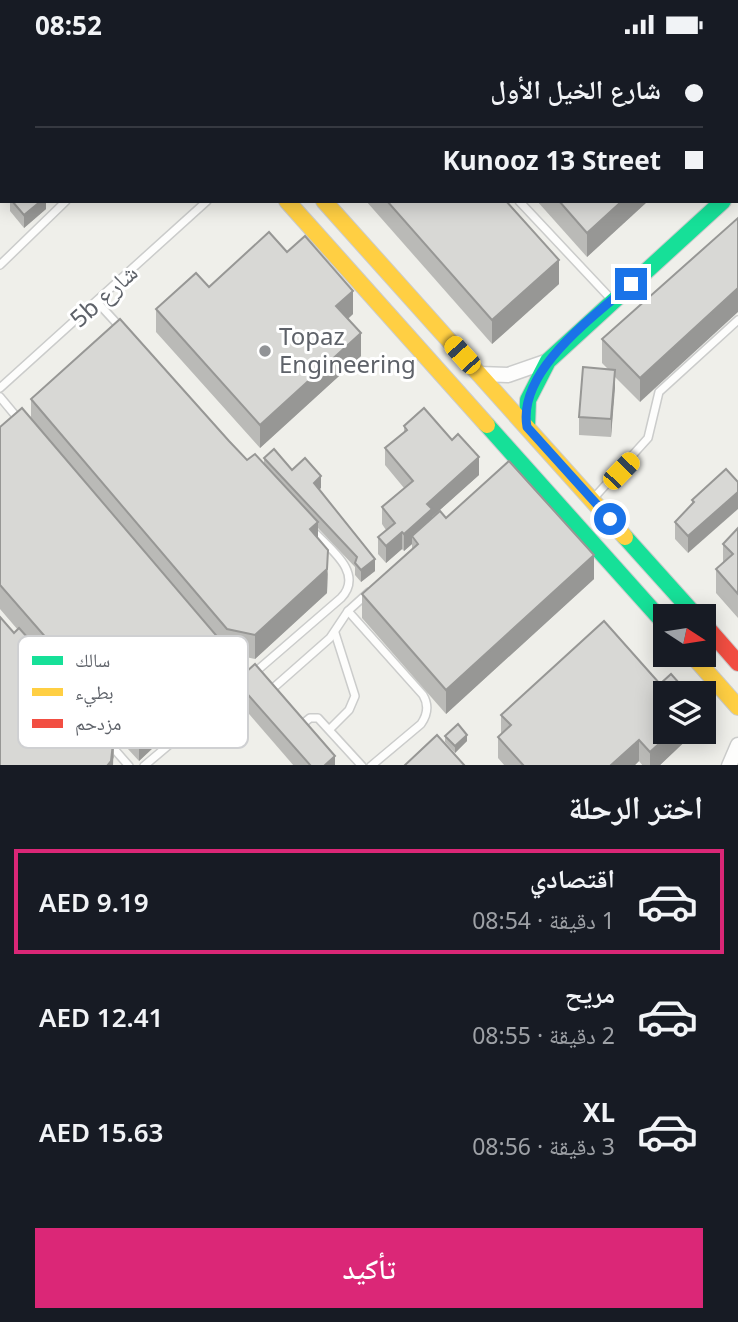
<!DOCTYPE html>
<html lang="ar">
<head>
<meta charset="utf-8">
<style>
  body { margin:0; font-family:"Noto Sans","Noto Naskh Arabic",sans-serif; background:#20242c; color:#f1f3f6; direction:rtl; height:100vh; display:flex; flex-direction:column; font-size:26px; white-space:nowrap }
  * { box-sizing:border-box; margin:0 }
  p { font-size:23px; color:#9ea1a6 }
  .icon { flex:none; width:38px; height:38px; fill:none; stroke:currentColor; stroke-width:2; stroke-linecap:round; stroke-linejoin:round }
  .map { position:relative; height:716px; overflow:hidden; direction:ltr }
  .side { display:flex; flex-direction:column; background:#171b24; flex:1 }
  .side>* { flex:none }
  .hud { position:absolute; left:0px; top:0px; width:738px; height:154px; box-shadow:0 4px 18px #0003; direction:rtl; display:grid; align-content:center; height:154px; padding:0 35px; background:#171b24 }
  .needle { width:46px; rotate:102deg }
  .controls { position:absolute; left:653px; top:555px; display:grid; gap:14px }
  .controls a { display:grid; place-items:center; width:63px; height:63px; border-radius:0px; background:#171b24; box-shadow:0 4px 18px #0003; font-size:35px }
  .end { position:absolute; width:32px; height:32px; margin:-16px; border:9px solid #1a73e8; background:#fff; box-shadow:0 0 0 4px #fff }
  .from { border-radius:50% }
  .car { position:absolute; width:21px; height:42px; margin:-21px -10px; border-radius:9px; box-shadow:0 0 5px 2px #0007; background:linear-gradient(#f5c518 24%,#345 0 40%,#f5c518 0 76%,#345 0 86%,#f5c518 0) }
  .hud b { display:flex; align-items:center; gap:24px; height:66px; font-size:26px }
  .hud b+b { border-top:2px solid #363941 }
  .hud i { width:18px; height:18px; background:#f1f3f6 }
  ul { padding:0; list-style:none }
  li { display:flex; align-items:center; gap:21px; height:105px; margin:0 14px 10px; padding:0 21px; border:4px solid transparent; border-radius:0px }
  li div { flex:1 }
  li b { display:block; font-size:26px }
  li em { font-style:normal; font-weight:600 }
  li.active { border-color:#db2777 }
  li>.icon { width:63px; height:63px; stroke-width:1.5 }
  h2 { padding:0 35px; font-size:32px; line-height:84px }
  .button { display:flex; gap:14px; margin-top:auto; padding:14px 35px }
  .button a { flex:1; height:80px; border-radius:0px; background:#db2777; color:#fff; font-size:28px; font-weight:600; line-height:80px; text-align:center }
  .status { display:flex; justify-content:space-between; align-items:center; height:49px; padding:0 35px; background:#171b24; direction:ltr }
  .status svg { height:19px; fill:currentColor }
  .map>svg:first-child { display:block }
  .lines { fill:none; stroke-linecap:round; stroke-linejoin:round }
  .lane-casing { stroke:#cbcccb; stroke-width:10 }
  .street-casing { stroke:#cbcccb; stroke-width:17 }
  .fast-casing { stroke:#cbcccc; stroke-width:18 }
  .slow-casing { stroke:#cbcccc; stroke-width:18 }
  .jam-casing { stroke:#cbcccc; stroke-width:18 }
  .lane { stroke:#fdfdfc; stroke-width:7 }
  .street { stroke:#fdfdfc; stroke-width:14 }
  .fast { stroke:#16e098; stroke-width:16 }
  .slow { stroke:#ffcf43; stroke-width:16 }
  .jam { stroke:#f24e42; stroke-width:16 }
  .wall { fill:#babab7 }
  .shaded-wall { fill:#979795 }
  .building { fill:#d8d8d5; stroke:#979795; stroke-width:2 }
  .route { stroke:#1a73e8; stroke-width:9 }
  .poi-dot { fill:#919396; stroke:#fff; stroke-width:2.5 }
  .labels { text-anchor:middle; stroke-width:6; stroke-linejoin:round; paint-order:stroke }
  .street-label { font-size:24px; fill:#5e6269; stroke:#fff }
  .poi-label { font-size:24px; fill:#5e6269; stroke:#fff; text-anchor:start }
  .key { fill:#fff; stroke:#cfd0d2; stroke-width:2 }
  .key-label { font-size:19px; fill:#5e6269 }
</style>
</head>
<body>
<div class="status"><b>08:52</b><svg viewBox="0 0 49 12"><path d="M0 12V9h3v3zM5 12V6h3v6zM10 12V3h3v9zM15 12V0h3v12zM26 1h20v11H26zM47 4h2v5h-2z"/></svg></div>
<div class="map">
<svg width="738" height="717" viewBox="0 0 738 717">
  <rect width="100%" height="100%" fill="#efefea"/>
  <g class="lines">
    <defs>
      <g id="lane">
        <path d="M91 0 93 2"/>
        <path d="M684 0 686 2"/>
        <path d="M431 2 433 0"/>
        <path d="M737 61 738 62"/>
        <path d="M519 152 612 251"/>
        <path d="M0 216 66 152"/>
        <path d="M98 254 121 279"/>
        <path d="M0 339 207 152"/>
        <path d="M0 348 20 372"/>
        <path d="M592 451 648 389 659 343 738 271"/>
        <path d="M348 562 423 646C429 656 428 665 421 675L371 717"/>
        <path d="M216 602 243 633"/>
        <path d="M253 625 341 549C365 524 329 499 312 481"/>
        <path d="M271 641 330 589 348 562 369 543"/>
        <path d="M300 677 310 669H318L362 717"/>
        <path d="M330 680 349 661 355 647 335 584"/>
        <path d="M108 693 129 717"/>
        <path d="M144 717 241 635"/>
      </g>
      <g id="street">
        <path d="M737 140 738 139"/>
        <path d="M479 325 508 326 548 312"/>
        <path d="M729 717 738 696"/>
      </g>
      <g id="fast">
        <path d="M152 0 153 2"/>
        <path d="M187 0 188 2"/>
        <path d="M487 376 665 575"/>
        <path d="M527 378 528 351 548 312 723 152"/>
        <path d="M625 488 696 567"/>
      </g>
      <g id="slow">
        <path d="M287 152 487 376"/>
        <path d="M324 152 625 488"/>
        <path d="M692 606 738 658"/>
      </g>
      <path id="jam" d="M704 575 738 614"/>
    </defs>
    <use href="#lane" class="lane-casing"/>
    <use href="#street" class="street-casing"/>
    <use href="#fast" class="fast-casing"/>
    <use href="#slow" class="slow-casing"/>
    <use href="#jam" class="jam-casing"/>
    <use href="#lane" class="lane"/>
    <use href="#street" class="street"/>
    <use href="#fast" class="fast"/>
    <use href="#slow" class="slow"/>
    <use href="#jam" class="jam"/>
  </g>
  <g class="wall">
    <path d="M698 0H738V44L737 43V2H700Z"/>
    <path d="M10 152H46V160L24 179 10 162Z"/>
    <path d="M366 152H506L559 235 492 295Z"/>
    <path d="M537 152H648L587 208Z"/>
    <path d="M738 169 640 353 615 328 611 388 579 386V368L608 320 602 314V290Z"/>
    <path d="M287 203 353 265 348 270 361 307 260 399 156 283V260L209 238Z"/>
    <path d="M31 350 229 392 247 411 264 415V409L292 421 321 439 319 440 375 522 361 533 355 526V518L318 479V490L328 525 327 544 255 610 227 604 221 597 219 637 139 712 116 687V693L114 691V710L18 581 0 560V378L31 369Z"/>
    <path d="M404 377 479 426 432 468V469H446L594 530 446 665 362 569V545L412 500V495L404 502 402 500 386 514 378 505V488L386 481 382 475V458L404 439 385 416V399L404 383Z"/>
    <path d="M726 420 688 504 675 490V473L692 455V451Z"/>
    <path d="M738 479V569L716 544V520L723 514V495Z"/>
    <path d="M236 632 335 717H294L236 650Z"/>
    <path d="M501 666 696 682 659 717H643L639 712 634 717H505L498 709V688L501 685Z"/>
    <path d="M445 687 467 692 455 704 445 693Z"/>
  </g>
  <g class="shaded-wall">
    <path d="M41 152H46V160L24 179V166Z"/>
    <path d="M622 152H648L587 208V184Z"/>
    <path d="M559 211V235L492 295V271Z"/>
    <path d="M738 239V263L640 353V329Z"/>
    <path d="M353 242V265L336 280V257Z"/>
    <path d="M361 284V307L260 399V376Z"/>
    <path d="M615 321V339L611 388V370Z"/>
    <path d="M479 408V426L432 468V477L412 487V495L404 502V485L427 455Z"/>
    <path d="M321 427V439L314 445V434Z"/>
    <path d="M738 443V460L688 504V487Z"/>
    <path d="M318 473V497L310 480Z"/>
    <path d="M402 483V500L386 514V497Z"/>
    <path d="M328 501 327 544 255 610V586Z"/>
    <path d="M594 506V530L446 665V641Z"/>
    <path d="M375 510V522L361 533V521Z"/>
    <path d="M221 592 219 637 139 712V688Z"/>
    <path d="M673 682H696L659 717H650V703Z"/>
    <path d="M114 685 113 717H107Z"/>
    <path d="M467 686V692L455 704V697Z"/>
    <path d="M639 691V712L634 717H610Z"/>
    <path d="M335 707V717H324Z"/>
  </g>
  <g class="building">
    <path d="M455 0H666L667 2H453Z"/>
    <path d="M720 0H738V20L737 19V2H721Z"/>
    <path d="M12 152H41L24 166Z"/>
    <path d="M387 152H506L559 211 492 271Z"/>
    <path d="M559 152H622L587 184Z"/>
    <path d="M738 169V239L640 329 602 290Z"/>
    <path d="M269 183 287 203 305 187 353 242 336 257 361 284 260 376 156 260 196 224 209 238Z"/>
    <path d="M120 270 229 392 247 411 255 405 318 473 310 480 328 501 327 520 255 586 227 580 31 350Z"/>
    <path d="M583 318 615 321 611 370 579 368Z"/>
    <path d="M22 359 221 592 219 613 139 688 116 663V669L0 536V378Z"/>
    <path d="M424 359 452 391 458 385 479 408 427 455 432 460 404 485 402 483 386 497 378 488 395 474 382 458 413 432 385 399 407 381 404 377Z"/>
    <path d="M274 400 292 421 305 409 321 427 314 434 375 510 361 521 355 514 357 508 264 409Z"/>
    <path d="M509 412 594 506 446 641 362 545 418 495 412 487 440 462 446 469Z"/>
    <path d="M726 420 738 433V443L688 487 675 473 694 453 692 451Z"/>
    <path d="M738 479V545L716 520 733 505 723 495Z"/>
    <path d="M0 568 14 584 19 579 114 685 111 712 107 717H0Z"/>
    <path d="M604 572 660 635 671 625 688 644H665V682H673L650 703 639 691 610 717H524L498 688 511 676 501 666Z"/>
    <path d="M255 615 335 707 324 717H311L236 632Z"/>
    <path d="M458 675 467 686 455 697 445 687Z"/>
    <path d="M437 686 465 717H404Z"/>
  </g>
  <g class="lines">
    <path class="route" d="M610 470 527 378C517 322 593 268 631 235"/>
  </g>
  <circle class="poi-dot" cx="265" cy="302" r="7"/>
  <g class="labels">
    <g class="street-label">
      <text transform="translate(104 247) rotate(-42)" y="8">5b شارع</text>
    </g>
    <g class="poi-label">
      <text x="279" y="296">Topaz<tspan x="279" dy="28">Engineering</tspan></text>
    </g>
  </g>
  <rect x="18" y="587" width="230" height="112" rx="10" class="key"/>
  <rect x="32" y="607" width="31" height="9" fill="#16e098"/>
  <rect x="32" y="639" width="31" height="8" fill="#ffcf43"/>
  <rect x="32" y="670" width="31" height="9" fill="#f24e42"/>
  <g class="key-label">
    <text x="75" y="618">سالك</text>
    <text x="75" y="650">بطيء</text>
    <text x="75" y="681">مزدحم</text>
  </g>
</svg>
<div class="controls">
<a><svg class="needle" viewBox="-14 -14 28 28"><path d="M0-13l5 13h-10z" fill="#e53935"/><path d="M0 13l5-13h-10z" fill="#9ea1a6"/></svg></a>
<a><svg class="icon" aria-label="layers" viewBox="0 0 24 24"><path d="M12 4l9 5-9 5-9-5zM3 14l9 5 9-5"/></svg></a>
</div>
<i class="end from" style="left:610px;top:470px"></i>
<i class="end" style="left:631px;top:235px"></i>
<i class="car" style="left:462px;top:306px;rotate:318deg"></i>
<i class="car" style="left:621px;top:422px;rotate:44deg"></i>
<div class="hud">
<b><i class="from"></i>شارع الخيل الأول</b>
<b><i></i>Kunooz 13 Street</b>
</div>
</div>
<section class="side">
<h2>اختر الرحلة</h2>
<ul>
<li class="active"><svg class="icon" aria-label="car" viewBox="0 0 24 24"><path d="M5 17H2v-5l4-1 3-4h7l3 4 3 1v5h-3M9 17h6M6 11h13"/><circle cx="7" cy="17" r="2"/><circle cx="17" cy="17" r="2"/></svg><div><b>اقتصادي</b><p>1 دقيقة · 08:54</p></div><em>AED 9.19</em></li>
<li><svg class="icon" aria-label="car" viewBox="0 0 24 24"><path d="M5 17H2v-5l4-1 3-4h7l3 4 3 1v5h-3M9 17h6M6 11h13"/><circle cx="7" cy="17" r="2"/><circle cx="17" cy="17" r="2"/></svg><div><b>مريح</b><p>2 دقيقة · 08:55</p></div><em>AED 12.41</em></li>
<li><svg class="icon" aria-label="car" viewBox="0 0 24 24"><path d="M5 17H2v-5l4-1 3-4h7l3 4 3 1v5h-3M9 17h6M6 11h13"/><circle cx="7" cy="17" r="2"/><circle cx="17" cy="17" r="2"/></svg><div><b>XL</b><p>3 دقيقة · 08:56</p></div><em>AED 15.63</em></li>
</ul>
<div class="button"><a>تأكيد</a></div>
</section>
</body>
</html>
